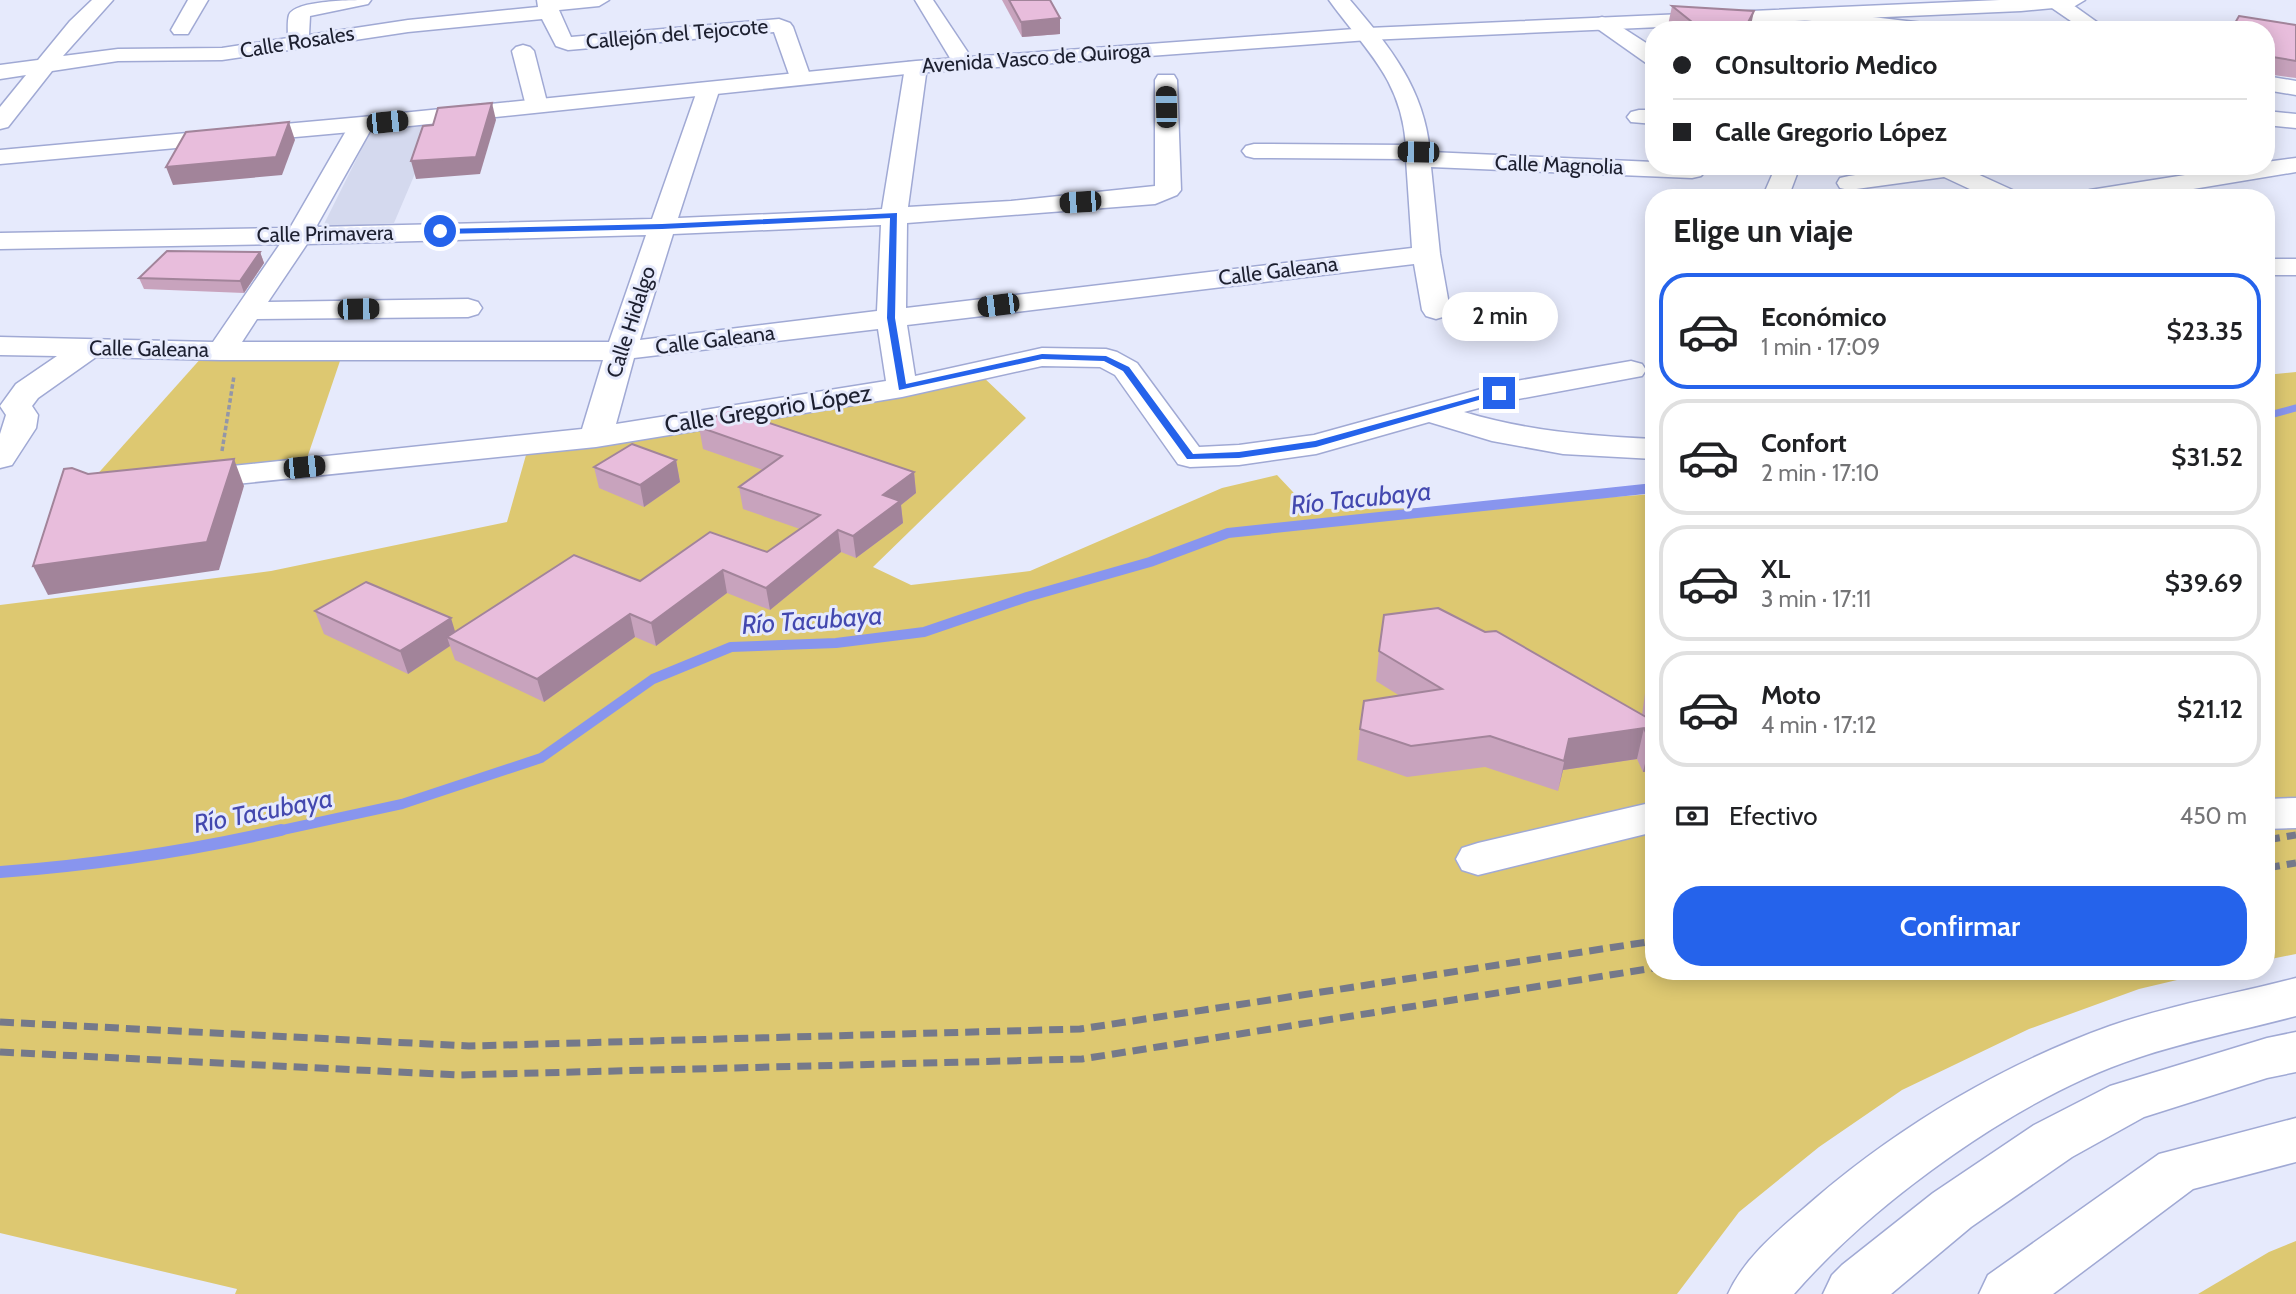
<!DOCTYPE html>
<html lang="es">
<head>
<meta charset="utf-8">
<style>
  body { margin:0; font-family:Cabin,sans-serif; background:#f6f6f6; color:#202124; height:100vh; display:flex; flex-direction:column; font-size:26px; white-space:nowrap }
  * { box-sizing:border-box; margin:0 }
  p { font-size:23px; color:#757577 }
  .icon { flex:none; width:38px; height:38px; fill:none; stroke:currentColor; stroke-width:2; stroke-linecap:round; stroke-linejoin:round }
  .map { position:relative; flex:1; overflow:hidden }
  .panel { position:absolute; left:1645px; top:189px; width:630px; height:791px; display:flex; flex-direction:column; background:#fff; border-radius:28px; box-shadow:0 4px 18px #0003 }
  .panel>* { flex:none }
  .top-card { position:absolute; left:1645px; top:21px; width:630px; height:154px; border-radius:28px; box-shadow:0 4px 18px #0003; display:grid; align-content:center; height:154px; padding:0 28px; background:#fff }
  .end { position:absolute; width:32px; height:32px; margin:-16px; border:9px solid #2563eb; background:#fff; box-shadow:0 0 0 4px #fff }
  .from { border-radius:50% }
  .bubble { position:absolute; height:49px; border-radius:24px; background:#fff; box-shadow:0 4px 18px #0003; font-size:23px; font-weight:600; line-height:49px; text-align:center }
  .car { position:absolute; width:21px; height:42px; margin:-21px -10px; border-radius:9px; box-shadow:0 0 5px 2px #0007; background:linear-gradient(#222 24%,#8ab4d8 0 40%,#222 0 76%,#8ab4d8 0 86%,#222 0) }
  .top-card b { display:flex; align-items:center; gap:24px; height:66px; font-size:26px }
  .top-card b+b { border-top:2px solid #e0e0e0 }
  .top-card i { width:18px; height:18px; background:#202124 }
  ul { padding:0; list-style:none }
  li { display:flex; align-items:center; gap:21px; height:116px; margin:0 14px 10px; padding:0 14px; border:4px solid #e0e0e0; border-radius:28px }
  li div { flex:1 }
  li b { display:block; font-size:26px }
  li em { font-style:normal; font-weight:600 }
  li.selected { border-color:#2563eb }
  li>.icon { width:63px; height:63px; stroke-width:1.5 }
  h2 { padding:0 28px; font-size:32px; line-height:84px }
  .pay { display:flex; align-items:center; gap:18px; height:77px; padding:0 28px; font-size:26px }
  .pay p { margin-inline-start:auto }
  .cta { display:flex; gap:14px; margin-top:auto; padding:14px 28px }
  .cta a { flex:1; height:80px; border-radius:28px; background:#2563eb; color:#fff; font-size:28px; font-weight:600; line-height:80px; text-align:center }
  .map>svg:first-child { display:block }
  .built { fill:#d4d9ee }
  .green { fill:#ddc871 }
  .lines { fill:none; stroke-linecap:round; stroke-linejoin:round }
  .stream-far2 { stroke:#8895ee; stroke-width:7 }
  .stream-far1 { stroke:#8895ee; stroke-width:10 }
  .stream { stroke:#8895ee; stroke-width:12 }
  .minor-casing { stroke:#a0a9d4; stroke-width:3 }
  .major-casing { stroke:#a0a9d4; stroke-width:3 }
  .highway-casing { stroke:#a0a9d4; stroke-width:3 }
  .path { stroke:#9396a8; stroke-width:3.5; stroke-dasharray:4.5 2.5; stroke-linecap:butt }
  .minor { fill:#fff; fill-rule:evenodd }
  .major { fill:#fff; fill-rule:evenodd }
  .highway { fill:#fff; fill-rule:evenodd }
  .rail { stroke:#75798a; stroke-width:7; stroke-dasharray:14 7; stroke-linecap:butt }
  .wall { fill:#c8a3bd }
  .shaded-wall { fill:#a2849a }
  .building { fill:#e8bddc; stroke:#a2849a; stroke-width:2 }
  .route { fill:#2563eb }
  .labels { text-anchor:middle; stroke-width:6; stroke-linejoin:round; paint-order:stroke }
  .far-street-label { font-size:21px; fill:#1d2030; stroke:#e6eafc }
  .street-label { font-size:24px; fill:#1d2030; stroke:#e6eafc }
  .water-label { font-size:26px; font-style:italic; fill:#4348af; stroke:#e6eafc }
</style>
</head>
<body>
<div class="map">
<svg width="2296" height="1294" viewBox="0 0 2296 1294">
  <rect width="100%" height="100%" fill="#e6eafc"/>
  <path class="built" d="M446 123 428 143 394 223 322 228 371 130Z"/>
  <g class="green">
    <path d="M342 355 302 473 77 497 203 356Z"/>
    <path d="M2296 372V954L2266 960V375Z"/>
    <path d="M981 375 1026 418 873 567 911 585 1030 571 1222 488 1277 475 1309 509 1455 508 1654 494V971H2215L2139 989 2029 1029 1902 1090 1819 1147 1739 1212 1677 1294H235L237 1289 0 1233V605L271 571 507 522 526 455 730 424Z"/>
    <path d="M2296 1241V1294H2198L2269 1252Z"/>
  </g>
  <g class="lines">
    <path class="stream-far2" d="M2266 416 2296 408"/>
    <path class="stream-far1" d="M273 832 402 804 541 758 653 679 731 647 836 643 924 632 1027 597 1150 562 1228 533 1654 488"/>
    <path class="stream" d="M0 872C94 865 189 851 281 830"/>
    <defs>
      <g id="minor">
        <path d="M92 0H113L63 56 118 49 222 48 288 38C288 32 287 22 289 15 295 0 354 0 371 0L368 4 310 16 309 35 408 20 538 7 537 0H609L599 6 559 10 571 37 779 19 790 23 793 27 811 78 808 83H792L774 32 568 50 556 46 542 19 408 32 222 60 118 61 52 71 8 127 0 129V107L26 75 0 79V65L38 60 70 21Z"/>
        <path d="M188 0H208L188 34H174L171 30Z"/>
        <path d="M915 0H933L975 63 972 68H956Z"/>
        <path d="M1329 0H1350C1390 47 1424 88 1430 152L1654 162V166H1710L1701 176 1692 178 1431 167 1440 254 1450 310 1446 316 1436 319 1426 316 1422 310 1414 264 907 325 915 376 1042 348 1106 349 1117 352 1137 363 1199 447 1239 445 1314 435 1499 384 1631 361 1642 364 1646 370 1642 376 1502 402 1464 412C1527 431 1589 436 1654 439V459L1563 454 1492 441 1429 422 1316 454 1239 465 1190 467 1178 464 1115 375 1100 367 1042 366 902 397 596 447 187 489 175 486 170 479 175 472 582 429 603 360H221L96 357 38 398 32 406 38 415 36 428 12 465 0 468V434L6 415 0 406 16 384 57 356 0 355V337L213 342 280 244 0 249V233L290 228 350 124 354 119H370L374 124 316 227 652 219 698 88 701 83H717L720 88 678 218 867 210 882 209 905 67 908 62H924L927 67 908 207 1011 201 1155 186V80L1158 75H1174L1177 80 1181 190 1177 195 1155 204 907 223 906 308 1412 248 1406 159 1254 158 1246 156 1242 151 1246 146 1254 144 1406 145C1401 78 1365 50 1329 0ZM881 225 877 311 640 340 673 234ZM646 235 609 342H242L257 319 468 317 478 314 482 308 478 302 468 299 268 302 307 244ZM878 329 886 381 616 424 634 358Z"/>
        <path d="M2048 0H2066L2108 30H2084L2049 6Z"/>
        <path d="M1804 9 1932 24 1939 26 1942 30H1878L1797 19 1794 15 1797 11Z"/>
        <path d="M1602 17 1609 19 1654 48V64L1646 63 1595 27 1592 23 1595 19Z"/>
        <path d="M523 45 530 47 534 51 548 106 545 111H529L526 106 512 51 516 47Z"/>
        <path d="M2266 76 2296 81V95L2266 90Z"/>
        <path d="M1639 110H1654V124L1631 122 1627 117 1631 112Z"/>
        <path d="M2266 111 2296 114V128L2266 125Z"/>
        <path d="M2296 158V172L2139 198H2077L2081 193 2090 190 2242 166H2266V162Z"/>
        <path d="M1776 166H1800L1788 198H1762Z"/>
        <path d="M1913 166H1978L1973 172 2019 193 2023 198H1989L1944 177 1849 190 1840 188 1837 183 1840 178 1849 176Z"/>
        <rect x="2266" y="259" width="30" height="16"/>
        <path d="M2296 798V828L2266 829V799Z"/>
        <path d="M1654 802V832L1478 875 1462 870 1456 859 1462 848 1478 843Z"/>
      </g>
      <path id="major" d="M2000 0H2085L2075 6 2021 11 1368 40 916 73 362 131 0 164V150L362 117 916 61 1368 28Z"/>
      <g id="highway">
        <path d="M2296 978V1016C2243 1030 2188 1041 2137 1058 2019 1097 1875 1201 1794 1294H1728C1746 1254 1785 1225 1817 1197 1903 1124 2004 1064 2110 1026 2170 1005 2235 994 2296 978Z"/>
        <path d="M2296 1032V1072L2267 1078 2144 1117 2072 1157 1971 1227 1891 1294H1823L1832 1275 1842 1265 1933 1193 2034 1125 2110 1086 2267 1038Z"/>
        <path d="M2296 1118V1162L2193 1189 2053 1294H1979L1988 1275 2159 1154Z"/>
      </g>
    </defs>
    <use href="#minor" class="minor-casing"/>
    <use href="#major" class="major-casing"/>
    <use href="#highway" class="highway-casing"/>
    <path class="path" d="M222 451 234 376"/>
    <use href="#minor" class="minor"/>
    <use href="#major" class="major"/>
    <use href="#highway" class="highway"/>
    <g class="rail">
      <path d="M2266 840 2296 835"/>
      <path d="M2266 868 2296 863"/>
      <path d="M0 1022 469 1046 1080 1029 1654 941"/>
      <path d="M0 1052 458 1075 1082 1059 1654 968"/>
    </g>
  </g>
  <g class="wall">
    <path d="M1002 0H1050L1060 18V34L1022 37Z"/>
    <path d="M1672 6 1750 30H1667Z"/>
    <path d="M2296 25V78L2266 74V30Z"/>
    <path d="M260 252 264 263 244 293 144 289 139 278Z"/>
    <path d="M699 427 914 472 916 493 901 505 903 523 856 558 841 552 770 610 727 593 656 646 635 637 544 702 455 660 450 646 408 674 324 634 315 611 455 632 640 581 767 552 800 529 743 509 739 487 763 470 703 449Z"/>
    <path d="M676 460 680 482 644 507 599 488 594 467Z"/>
    <path d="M1379 651 1642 715 1646 686 1653 656 1654 771 1643 772 1637 759 1563 770 1558 791 1485 767 1407 777 1357 760 1360 729 1400 696 1376 681Z"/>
  </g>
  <g class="shaded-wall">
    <path d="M1754 11 1750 30H1744Z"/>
    <path d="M1060 18V34L1022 37 1021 22Z"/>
    <path d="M2273 57 2266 74V69L2270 60Z"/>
    <path d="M492 103 496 120 480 174 416 179 411 161Z"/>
    <path d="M289 122 295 140 282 175 173 185 166 167Z"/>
    <path d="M260 252 264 263 244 293 240 281Z"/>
    <path d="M234 459 244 486 219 570 48 595 33 566Z"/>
    <path d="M676 460 680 482 644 507 640 485Z"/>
    <path d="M914 472 916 493 901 505 903 523 856 558 853 536 883 495Z"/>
    <path d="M838 530 841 552 770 610 766 588Z"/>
    <path d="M723 570 727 593 656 646 651 623Z"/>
    <path d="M630 614 635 637 544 702 537 679Z"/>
    <path d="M451 618 458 641 447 637 450 646 408 674 400 651Z"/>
    <path d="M1644 728 1637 759 1563 770 1558 791 1569 739Z"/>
    <path d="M1654 741V771L1643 772 1650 742Z"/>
  </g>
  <g class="building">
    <path d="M1009 0H1050L1060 18 1021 22Z"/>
    <path d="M1672 6 1754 11 1744 30H1702Z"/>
    <path d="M2239 16 2296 25V61L2273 57 2270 60 2266 59V30H2231Z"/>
    <path d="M492 103 476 157 411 161 423 126 433 125 438 108Z"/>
    <path d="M289 122 276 157 166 167 186 132Z"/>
    <path d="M167 251 260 252 240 281 139 278Z"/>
    <path d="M728 409 914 472 883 495 900 501 853 536 838 530 766 588 723 570 651 623 630 614 537 679 447 637 574 555 640 581 710 532 767 552 820 515 739 487 782 456 699 427Z"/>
    <path d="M632 444 676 460 640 485 594 467Z"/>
    <path d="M234 459 207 542 33 566 64 469 72 468 88 474Z"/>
    <path d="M366 582 451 618 400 651 315 611Z"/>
    <path d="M1438 608 1485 632 1496 631 1646 717 1653 656H1654V741L1650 742 1644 728 1569 739 1564 761 1490 736 1411 746 1360 729 1364 701 1442 689 1379 651 1384 615Z"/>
  </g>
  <path class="route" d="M897 213 895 318 906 384 1042 354 1106 356 1129 367 1193 454 1239 452 1315 441 1496 391 1503 393 1316 447 1239 458 1190 459H1187L1123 371 1104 361 1042 359 899 390 887 318 890 218 662 229 440 234 437 231 440 229 662 224Z"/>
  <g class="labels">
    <g class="far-street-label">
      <text transform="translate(677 34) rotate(-5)" y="7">Callejón del Tejocote</text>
      <text transform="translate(297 42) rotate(-9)" y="7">Calle Rosales</text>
      <text transform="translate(1036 58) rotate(-4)" y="7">Avenida Vasco de Quiroga</text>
      <text transform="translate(1559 165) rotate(2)" y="7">Calle Magnolia</text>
      <text transform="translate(325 234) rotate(-1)" y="7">Calle Primavera</text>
      <text transform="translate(1278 271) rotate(-7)" y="7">Calle Galeana</text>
      <text transform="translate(631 322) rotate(-72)" y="7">Calle Hidalgo</text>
      <text transform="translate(715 340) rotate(-7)" y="7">Calle Galeana</text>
      <text transform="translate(149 349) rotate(1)" y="7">Calle Galeana</text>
    </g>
    <g class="street-label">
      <text transform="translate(768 409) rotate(-9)" y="8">Calle Gregorio López</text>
    </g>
    <g class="water-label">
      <text transform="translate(1361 498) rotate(-6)" y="9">Río Tacubaya</text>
      <text transform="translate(812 620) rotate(-4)" y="9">Río Tacubaya</text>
      <text transform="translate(263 811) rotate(-11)" y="9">Río Tacubaya</text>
    </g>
  </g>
</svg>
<i class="end from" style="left:440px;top:231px"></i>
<i class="end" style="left:1499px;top:393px"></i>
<div class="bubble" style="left:1442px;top:292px;width:116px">2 min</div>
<i class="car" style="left:1166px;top:107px;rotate:359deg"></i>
<i class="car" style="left:387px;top:122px;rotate:84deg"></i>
<i class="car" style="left:1418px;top:152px;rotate:271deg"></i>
<i class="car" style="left:1080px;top:202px;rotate:266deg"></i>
<i class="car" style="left:998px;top:305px;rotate:263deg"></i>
<i class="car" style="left:358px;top:309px;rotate:89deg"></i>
<i class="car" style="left:304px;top:467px;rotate:84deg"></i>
<div class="top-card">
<b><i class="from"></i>C0nsultorio Medico</b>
<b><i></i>Calle Gregorio López</b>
</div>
<section class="panel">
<h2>Elige un viaje</h2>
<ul>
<li class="selected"><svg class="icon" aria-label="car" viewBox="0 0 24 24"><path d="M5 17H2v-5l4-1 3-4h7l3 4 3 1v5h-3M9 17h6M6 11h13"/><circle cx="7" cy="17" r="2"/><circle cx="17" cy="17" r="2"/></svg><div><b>Económico</b><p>1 min · 17:09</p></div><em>$23.35</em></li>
<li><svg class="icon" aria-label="car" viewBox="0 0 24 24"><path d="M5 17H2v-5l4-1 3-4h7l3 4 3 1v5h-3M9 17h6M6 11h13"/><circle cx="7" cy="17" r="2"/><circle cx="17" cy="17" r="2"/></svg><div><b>Confort</b><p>2 min · 17:10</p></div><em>$31.52</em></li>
<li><svg class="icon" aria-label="car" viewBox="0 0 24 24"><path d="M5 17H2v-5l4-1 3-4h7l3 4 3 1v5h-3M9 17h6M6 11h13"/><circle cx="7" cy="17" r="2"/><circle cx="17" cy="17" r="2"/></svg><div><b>XL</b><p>3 min · 17:11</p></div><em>$39.69</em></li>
<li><svg class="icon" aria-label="car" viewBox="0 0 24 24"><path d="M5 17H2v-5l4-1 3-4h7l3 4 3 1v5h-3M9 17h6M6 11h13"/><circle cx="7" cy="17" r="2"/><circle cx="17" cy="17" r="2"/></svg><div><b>Moto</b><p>4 min · 17:12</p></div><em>$21.12</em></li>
</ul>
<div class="pay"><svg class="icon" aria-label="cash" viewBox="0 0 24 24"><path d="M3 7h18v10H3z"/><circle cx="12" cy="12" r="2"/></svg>Efectivo<p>450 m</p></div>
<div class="cta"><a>Confirmar</a></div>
</section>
</div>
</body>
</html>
